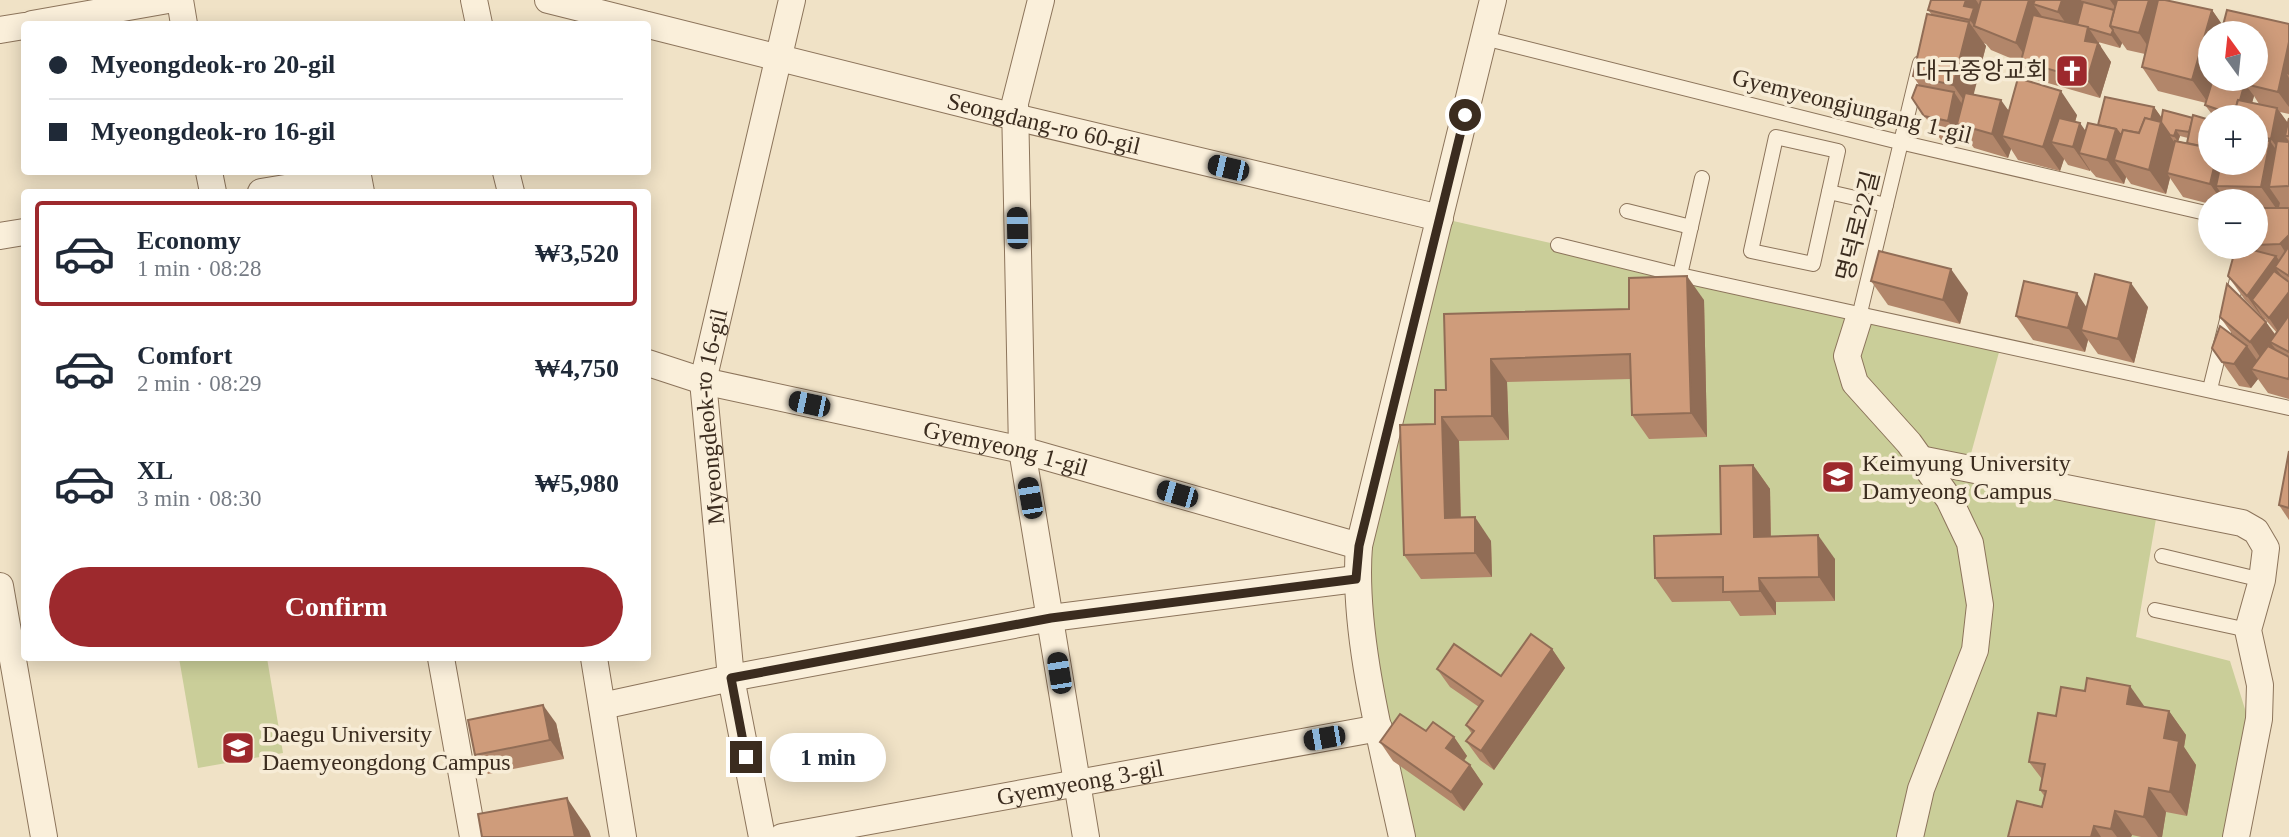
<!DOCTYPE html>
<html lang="en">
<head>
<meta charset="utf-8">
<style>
  body { margin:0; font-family:"Times New Roman","Noto Sans KR",serif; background:#f2f2f3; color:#1f2937; height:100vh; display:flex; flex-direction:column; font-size:26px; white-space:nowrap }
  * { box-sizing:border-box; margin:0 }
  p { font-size:23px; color:#747a83 }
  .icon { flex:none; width:38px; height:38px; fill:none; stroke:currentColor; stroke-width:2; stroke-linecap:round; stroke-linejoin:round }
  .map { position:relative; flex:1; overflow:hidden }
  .details { position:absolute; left:21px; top:189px; width:630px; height:472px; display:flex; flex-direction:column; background:#fff; border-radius:7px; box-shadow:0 4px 18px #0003 }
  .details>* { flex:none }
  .banner { position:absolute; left:21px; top:21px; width:630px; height:154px; border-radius:7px; box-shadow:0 4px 18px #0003; display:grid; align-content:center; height:154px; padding:0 28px; background:#fff }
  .needle { width:46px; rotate:345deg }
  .tools { position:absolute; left:2198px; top:21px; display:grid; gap:14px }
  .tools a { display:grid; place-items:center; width:70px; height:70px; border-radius:50%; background:#fff; box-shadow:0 4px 18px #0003; font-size:35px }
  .end { position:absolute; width:32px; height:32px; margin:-16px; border:9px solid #3b2c1f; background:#fff; box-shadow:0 0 0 4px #fff }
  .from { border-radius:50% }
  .bubble { position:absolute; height:49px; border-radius:24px; background:#fff; box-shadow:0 4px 18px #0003; font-size:23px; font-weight:700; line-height:49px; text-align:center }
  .car { position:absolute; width:21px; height:42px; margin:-21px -10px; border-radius:9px; box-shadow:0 0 5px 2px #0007; background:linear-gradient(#222 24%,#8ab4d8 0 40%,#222 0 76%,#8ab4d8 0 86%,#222 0) }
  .banner b { display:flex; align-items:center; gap:24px; height:66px; font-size:26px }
  .banner b+b { border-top:2px solid #e0e1e3 }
  .banner i { width:18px; height:18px; background:#1f2937 }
  ul { padding:12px 0 0; list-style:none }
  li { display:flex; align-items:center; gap:21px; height:105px; margin:0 14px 10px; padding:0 14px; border:4px solid transparent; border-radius:7px }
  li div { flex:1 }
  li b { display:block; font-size:26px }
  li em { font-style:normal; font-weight:700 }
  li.current { border-color:#9d292d }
  li>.icon { width:63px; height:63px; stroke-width:1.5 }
  .action { display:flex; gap:14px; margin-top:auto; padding:14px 28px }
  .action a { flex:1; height:80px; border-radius:42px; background:#9d292d; color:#fff; font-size:28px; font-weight:700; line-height:80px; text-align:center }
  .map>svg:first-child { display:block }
  .green { fill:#cace99 }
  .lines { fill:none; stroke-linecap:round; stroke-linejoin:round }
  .service-casing { stroke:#8c745b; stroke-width:16 }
  .minor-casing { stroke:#8c745b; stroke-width:28 }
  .service { stroke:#faefda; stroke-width:14 }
  .minor { stroke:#faefda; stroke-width:26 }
  .wall { fill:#b2866a; fill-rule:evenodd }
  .shaded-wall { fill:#916d56 }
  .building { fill:#cf9c7b; stroke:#916d56; stroke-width:2 }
  .route { stroke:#3b2c1f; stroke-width:9 }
  .labels { text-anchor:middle; stroke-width:7; stroke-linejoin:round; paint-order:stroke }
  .poi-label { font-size:24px; fill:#3b2c1f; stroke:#f7ecd6; text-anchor:start }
  .street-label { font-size:24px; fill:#3b2c1f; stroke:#f7ecd6 }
</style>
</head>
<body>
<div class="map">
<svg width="2289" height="837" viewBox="0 0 2289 837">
  <rect width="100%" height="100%" fill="#f0e2c6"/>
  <g class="green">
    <path d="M1440 218 2001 345 1967 468 2158 507 2136 637 2230 661 2249 722 2223 837H1402L1357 579Z"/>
    <path d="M179 658H267L283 753 198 768Z"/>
  </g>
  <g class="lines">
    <defs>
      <g id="service">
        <path d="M1484 38 1891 140 2210 214"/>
        <path d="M1776 137 1838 151 1813 264 1751 251Z"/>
        <path d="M1702 178 1680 275 2289 408"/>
        <path d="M1829 192 1886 205"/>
        <path d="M1627 211 1691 227"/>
        <path d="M1558 245 1680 275"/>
        <path d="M1858 321 1920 63"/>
        <path d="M2210 389 2245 247"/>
        <path d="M2162 556 2262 580"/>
        <path d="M2155 610 2248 630"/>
      </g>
      <g id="minor">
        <path d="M180 0 184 24"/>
        <path d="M474 0 479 24"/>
        <path d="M548 0 644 24"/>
        <path d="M1041 0 1015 103 1022 450 1086 837"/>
        <path d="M32 24 168 0"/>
        <path id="s1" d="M648 25 1015 117 1440 218"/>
        <path d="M0 30 24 26"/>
        <path d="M209 172 213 192"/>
        <path d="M506 172 511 192"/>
        <path d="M261 192 358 176 361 192"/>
        <path d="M0 236 24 232"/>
        <path d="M1858 321 1847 356 1855 383 1909 443 1949 499 1970 543 1980 605 1975 650 1921 789 1910 837"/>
        <path id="s2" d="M648 363 703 381 1022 450 1359 546"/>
        <path d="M1920 459 2242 523 2256 531 2266 548 2262 580 2248 630 2260 685 2259 719 2236 837"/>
        <path d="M0 586 44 837"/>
        <path d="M441 658 473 837"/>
        <path d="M594 658 623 837"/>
        <path d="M602 706 731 678 1051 618 1356 579"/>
        <path id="s3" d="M762 837 731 678 703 381 792 0"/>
        <path id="s4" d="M782 837 1379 728"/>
        <path d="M1402 837C1383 749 1352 634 1359 546L1493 0"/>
      </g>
    </defs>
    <use href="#service" class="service-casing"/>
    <use href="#minor" class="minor-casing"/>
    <use href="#service" class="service"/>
    <use href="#minor" class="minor"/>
  </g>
  <g class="wall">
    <path d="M1931 0H2165L2212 10 2223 26 2289 24V114L2280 112 2288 123 2289 118V399L2268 393 2258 379 2251 388 2239 386 2212 348 2233 335 2220 317 2261 316 2245 300 2228 276 2245 248 2244 247H2256V201H2210V204L2183 197 2170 178 2166 194 2131 184 2126 177 2124 184 2096 177 2090 170V171L2068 165 2064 159 2060 171 2018 160 2011 149 2008 158 1974 148 1966 137 1965 145 1941 140 1912 98 1919 85 1913 76 1932 15 1928 10ZM2210 33H2256V79H2210ZM2098 42 2120 48 2122 43 2127 50 2145 54 2142 67 2158 91 2206 103 2205 105 2214 117H2256V163L2162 118 2154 107 2098 125 2085 131 2075 122 2077 115 2009 110 1973 95 1986 46 1983 43 1986 44 1991 50 2022 63 2034 79 2100 98 2111 62 2101 48V46ZM2254 96 2259 104 2252 103ZM2180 136 2188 138 2187 143 2178 141ZM2265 319 2277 333 2275 334 2264 320Z"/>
    <path d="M1871 281 1968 293 1960 324 1888 305Z"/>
    <path d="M1704 300 1707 437 1649 439 1632 415 1631 379 1507 382 1509 440 1459 441 1461 518 1491 541 1492 577 1421 579 1404 555 1435 424 1446 390 1444 314 1629 309Z"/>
    <path d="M2087 307H2148L2134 363 2098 354 2088 340 2085 352 2033 340 2016 316Z"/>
    <path d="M2289 451V520L2279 505Z"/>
    <path d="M1753 465 1770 489 1771 536 1835 559V601L1776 602V615L1740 616 1730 601 1672 602 1655 578 1721 534Z"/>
    <path d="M1552 649 1565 668 1494 770 1480 760 1466 741 1472 734 1466 725 1479 707 1450 687 1437 669 1501 676Z"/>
    <path d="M2144 707 2169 711 2186 735 2184 747 2196 765 2187 816 2166 812 2162 837H2141L2132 835 2131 837H2008L2042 807 2045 797 2040 790 2042 779 2029 762 2056 716Z"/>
    <path d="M556 723 564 759 488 774 475 755Z"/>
    <path d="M1426 731 1454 737 1467 756 1464 761 1470 765 1483 784 1464 811 1393 761 1380 742Z"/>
  </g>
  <g class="shaded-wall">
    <path d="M1966 0H1976L1985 14 1981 30 1975 27 1970 20 1964 6Z"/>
    <path d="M2029 0H2052L2033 4 2046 22 2030 63 2016 43Z"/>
    <path d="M2062 0H2081L2085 5 2075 36 2058 12Z"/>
    <path d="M2110 0H2133L2127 24Z"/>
    <path d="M2149 0H2165L2155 57 2139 33Z"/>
    <path d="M2212 10 2228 33H2210V79H2216L2209 104 2192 80Z"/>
    <path d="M1969 22 1986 46 1970 109 1953 85Z"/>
    <path d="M2088 27 2111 62 2100 98 2087 80 2085 41Z"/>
    <path d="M2113 30 2122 43 2120 48 2111 35Z"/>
    <path d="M2289 42V75L2287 74 2289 78V107L2278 92Z"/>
    <path d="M2246 79 2245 84 2254 96 2248 117 2236 115Z"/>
    <path d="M2061 91 2077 115 2068 146 2051 142 2064 159 2060 171 2043 147Z"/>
    <path d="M1954 92 1970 116 1957 124 1966 137 1965 145 1948 121Z"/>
    <path d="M2001 100 2018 124 2002 136 2011 149 2008 158 1992 134Z"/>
    <path d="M2154 107 2163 120 2162 124 2177 146 2167 173 2170 178 2166 194 2149 170 2145 140Z"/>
    <path d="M2277 108 2289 125 2285 136 2289 141V156L2288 163 2271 139Z"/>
    <path d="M2080 123 2097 147 2079 153 2090 170V171L2073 147Z"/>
    <path d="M2116 129 2133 153 2114 160 2126 177 2124 184 2107 160Z"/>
    <path d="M2176 130 2180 136 2178 142 2174 136Z"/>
    <path d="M2270 141 2287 165 2269 187 2280 203 2278 211 2261 187Z"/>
    <path d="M2215 163H2228L2216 186 2227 201H2222L2210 184Z"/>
    <path d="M2289 235V258L2280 244Z"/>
    <path d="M2276 256 2289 274 2275 267 2289 286 2252 300 2264 320 2247 296Z"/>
    <path d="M1951 269 1968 293 1960 324 1943 300Z"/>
    <path d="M1687 276 1704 300 1707 437 1691 413Z"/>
    <path d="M2131 283 2148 307 2134 363 2118 339Z"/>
    <path d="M2289 292V337L2285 342 2269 318Z"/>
    <path d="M2077 293 2093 317 2081 330 2088 340 2085 352 2068 328Z"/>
    <path d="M2266 322 2283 346 2270 342 2278 352 2266 366 2250 342Z"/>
    <path d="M2247 346 2264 370 2251 369 2258 379 2251 388 2234 364Z"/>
    <path d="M1491 359 1507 382 1509 440 1492 416Z"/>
    <path d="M1442 417 1459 441 1461 542 1445 518Z"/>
    <path d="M1753 465 1770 489 1771 561 1754 537Z"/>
    <path d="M1475 517 1491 541 1492 577 1475 553Z"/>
    <path d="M1818 535 1835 559V601L1819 577Z"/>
    <path d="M1759 578 1776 602V615L1760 591Z"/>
    <path d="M1552 649 1565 668 1494 770 1481 751Z"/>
    <path d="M2130 686 2147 710 2127 704Z"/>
    <path d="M543 705 556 723 564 759 550 740Z"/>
    <path d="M2169 711 2186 735 2184 747 2196 765 2187 816 2170 792 2164 738Z"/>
    <path d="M1454 737 1467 756 1459 767 1446 748Z"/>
    <path d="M1470 765 1483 784 1464 811 1451 792Z"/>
    <path d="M2149 788 2166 812 2162 837H2158L2144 817Z"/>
    <path d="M567 798 589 831 591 837H575Z"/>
    <path d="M2115 811 2132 835 2131 837H2117L2111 829Z"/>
    <path d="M2094 826 2101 837H2091Z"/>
  </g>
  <g class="building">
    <path d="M1931 0H1966L1964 6 1974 8 1970 20 1928 10Z"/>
    <path d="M1981 0H2029L2016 43 1974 26Z"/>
    <path d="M2035 0H2062L2058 12 2033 4Z"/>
    <path d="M2117 0H2149L2139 33 2110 26Z"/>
    <path d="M2158 0H2165L2212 10 2192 80 2142 67Z"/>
    <path d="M2083 2 2114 10 2110 26 2113 30 2111 35 2077 25Z"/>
    <path d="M2227 10 2289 24V42L2278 92 2245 84 2247 79H2256V33H2221Z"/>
    <path d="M1927 14 1969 22 1953 85 1913 76Z"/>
    <path d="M2033 15 2088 27 2085 41 2098 43 2087 80 2021 61Z"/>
    <path d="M2018 78 2061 91 2043 147 2002 136Z"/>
    <path d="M2213 79H2246L2240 100H2238L2234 115 2205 105Z"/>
    <path d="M1917 85 1954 92 1948 121 1924 116 1912 98Z"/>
    <path d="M1965 93 2001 100 1992 134 1957 124Z"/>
    <path d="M2105 97 2154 107 2151 120 2145 118 2139 133 2123 130 2122 134H2120L2116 129 2098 125Z"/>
    <path d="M2238 100 2277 108 2271 139 2256 136V117H2233Z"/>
    <path d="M2163 110 2193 118 2189 132 2176 130 2174 136 2170 135 2161 122Z"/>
    <path d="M2193 115 2210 120V148L2187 143Z"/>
    <path d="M2059 118 2080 123 2073 147 2051 142Z"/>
    <path d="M2145 118 2161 122 2149 170 2114 160 2123 130 2139 133Z"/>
    <path d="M2289 118V136H2285Z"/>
    <path d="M2088 123 2116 129 2107 160 2079 153Z"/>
    <path d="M2256 140 2270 141 2261 187 2216 186 2221 163H2256Z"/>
    <path d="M2175 141 2210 148V163H2215L2210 184 2167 173Z"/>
    <path d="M2277 141 2289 142V186L2269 187Z"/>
    <path d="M2256 208H2289V235L2280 244 2256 245Z"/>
    <path d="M2289 246V276L2275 267Z"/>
    <path d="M2236 247H2241L2276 256 2247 296 2228 276Z"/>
    <path d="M1879 251 1951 269 1943 300 1871 281Z"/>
    <path d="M2274 271 2289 282V292L2269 318 2252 300Z"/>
    <path d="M2095 274 2131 283 2118 339 2081 330Z"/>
    <path d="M1687 276 1691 413 1632 415 1630 354 1491 359 1492 416 1442 417 1445 518 1475 517V553L1404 555 1400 425 1435 424V390H1446L1444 314 1629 309V278Z"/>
    <path d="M2024 281 2077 293 2068 328 2016 316Z"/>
    <path d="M2227 284 2266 322 2250 342 2220 317Z"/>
    <path d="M2289 315V352L2270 342Z"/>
    <path d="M2220 326 2247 346 2234 364 2222 362 2212 348Z"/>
    <path d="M2268 346 2289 357V377L2288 379 2251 369Z"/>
    <path d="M2289 451V508L2279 505Z"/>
    <path d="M1753 465 1754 537 1818 535 1819 577 1759 578 1760 591 1723 592V577L1655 578 1654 536 1721 534 1720 466Z"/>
    <path d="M1531 634 1552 649 1481 751 1466 741 1474 731 1466 725 1483 701 1437 669 1454 644 1501 676Z"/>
    <path d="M2087 678 2130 686 2127 704 2169 711 2164 738 2179 741 2170 792 2149 788 2144 817 2115 811 2111 829 2094 826 2091 837H2008L2017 801 2042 807 2046 791 2040 790 2045 764 2029 762 2038 713 2056 716 2061 687 2085 691Z"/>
    <path d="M543 705 550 740 475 755 468 720Z"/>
    <path d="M1400 714 1426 731 1433 722 1454 737 1446 748 1470 765 1451 792 1380 742Z"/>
    <path d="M567 798 575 837H482L478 814Z"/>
  </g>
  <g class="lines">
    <path class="route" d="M746 757 731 678 1051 618 1356 579 1359 546 1465 115"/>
  </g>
  <defs>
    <symbol id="church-square" viewBox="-11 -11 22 22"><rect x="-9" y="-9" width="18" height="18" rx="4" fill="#9d292d" stroke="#f7ecd6"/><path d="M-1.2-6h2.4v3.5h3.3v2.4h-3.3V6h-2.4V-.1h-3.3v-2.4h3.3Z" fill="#fff"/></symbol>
    <symbol id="university-square" viewBox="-11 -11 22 22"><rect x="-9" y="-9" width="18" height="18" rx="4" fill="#9d292d" stroke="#f7ecd6"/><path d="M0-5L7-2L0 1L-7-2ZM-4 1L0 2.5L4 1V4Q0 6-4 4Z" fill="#fff"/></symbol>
  </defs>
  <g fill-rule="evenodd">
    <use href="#church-square" x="2053" y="52" width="38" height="38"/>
    <use href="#university-square" x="1819" y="458" width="38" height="38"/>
    <use href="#university-square" x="219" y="729" width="38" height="38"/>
  </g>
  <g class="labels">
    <g class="poi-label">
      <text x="2048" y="79" text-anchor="end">대구중앙교회</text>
      <text x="1862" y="471">Keimyung University<tspan x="1862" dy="28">Damyeong Campus</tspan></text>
      <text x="262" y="742">Daegu University<tspan x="262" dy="28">Daemyeongdong Campus</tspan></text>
    </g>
    <g class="street-label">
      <text transform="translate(1852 106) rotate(14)" y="8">Gyemyeongjungang 1-gil</text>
      <text dy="8" stroke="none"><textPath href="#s1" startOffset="408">Seongdang-ro 60-gil</textPath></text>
      <text transform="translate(1858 226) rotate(-76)" y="8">명덕로22길</text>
      <text dy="8" stroke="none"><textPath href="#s3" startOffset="425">Myeongdeok-ro 16-gil</textPath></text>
      <text dy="8" stroke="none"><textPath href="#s2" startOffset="368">Gyemyeong 1-gil</textPath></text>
      <text dy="8" stroke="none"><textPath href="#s4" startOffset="303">Gyemyeong 3-gil</textPath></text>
    </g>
  </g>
</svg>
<div class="tools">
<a><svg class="needle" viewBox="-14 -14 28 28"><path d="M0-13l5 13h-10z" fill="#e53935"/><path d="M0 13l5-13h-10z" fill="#747a83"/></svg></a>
<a>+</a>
<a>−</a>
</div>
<i class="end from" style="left:1465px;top:115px"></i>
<i class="end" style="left:746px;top:757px"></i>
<div class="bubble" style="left:770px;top:733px;width:116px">1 min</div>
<i class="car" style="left:1228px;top:168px;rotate:283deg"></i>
<i class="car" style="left:1017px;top:228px;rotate:359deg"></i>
<i class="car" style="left:809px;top:404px;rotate:282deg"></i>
<i class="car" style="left:1177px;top:494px;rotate:286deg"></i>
<i class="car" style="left:1030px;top:498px;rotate:350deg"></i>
<i class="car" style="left:1059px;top:673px;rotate:351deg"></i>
<i class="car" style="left:1324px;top:738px;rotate:260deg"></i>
<div class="banner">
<b><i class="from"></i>Myeongdeok-ro 20-gil</b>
<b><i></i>Myeongdeok-ro 16-gil</b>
</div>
<section class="details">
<ul>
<li class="current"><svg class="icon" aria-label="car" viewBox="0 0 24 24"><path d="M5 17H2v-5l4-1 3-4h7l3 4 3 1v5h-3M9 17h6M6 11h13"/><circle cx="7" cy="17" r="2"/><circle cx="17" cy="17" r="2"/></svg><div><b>Economy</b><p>1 min · 08:28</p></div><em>₩3,520</em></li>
<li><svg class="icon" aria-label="car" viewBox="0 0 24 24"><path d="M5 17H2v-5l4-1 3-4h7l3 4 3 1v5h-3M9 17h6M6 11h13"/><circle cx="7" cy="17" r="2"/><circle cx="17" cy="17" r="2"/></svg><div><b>Comfort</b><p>2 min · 08:29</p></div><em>₩4,750</em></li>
<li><svg class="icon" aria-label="car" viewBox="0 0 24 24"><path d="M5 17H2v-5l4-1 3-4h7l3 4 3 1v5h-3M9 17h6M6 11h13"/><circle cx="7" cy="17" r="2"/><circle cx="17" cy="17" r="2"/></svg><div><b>XL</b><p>3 min · 08:30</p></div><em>₩5,980</em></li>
</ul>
<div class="action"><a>Confirm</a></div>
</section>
</div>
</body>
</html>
